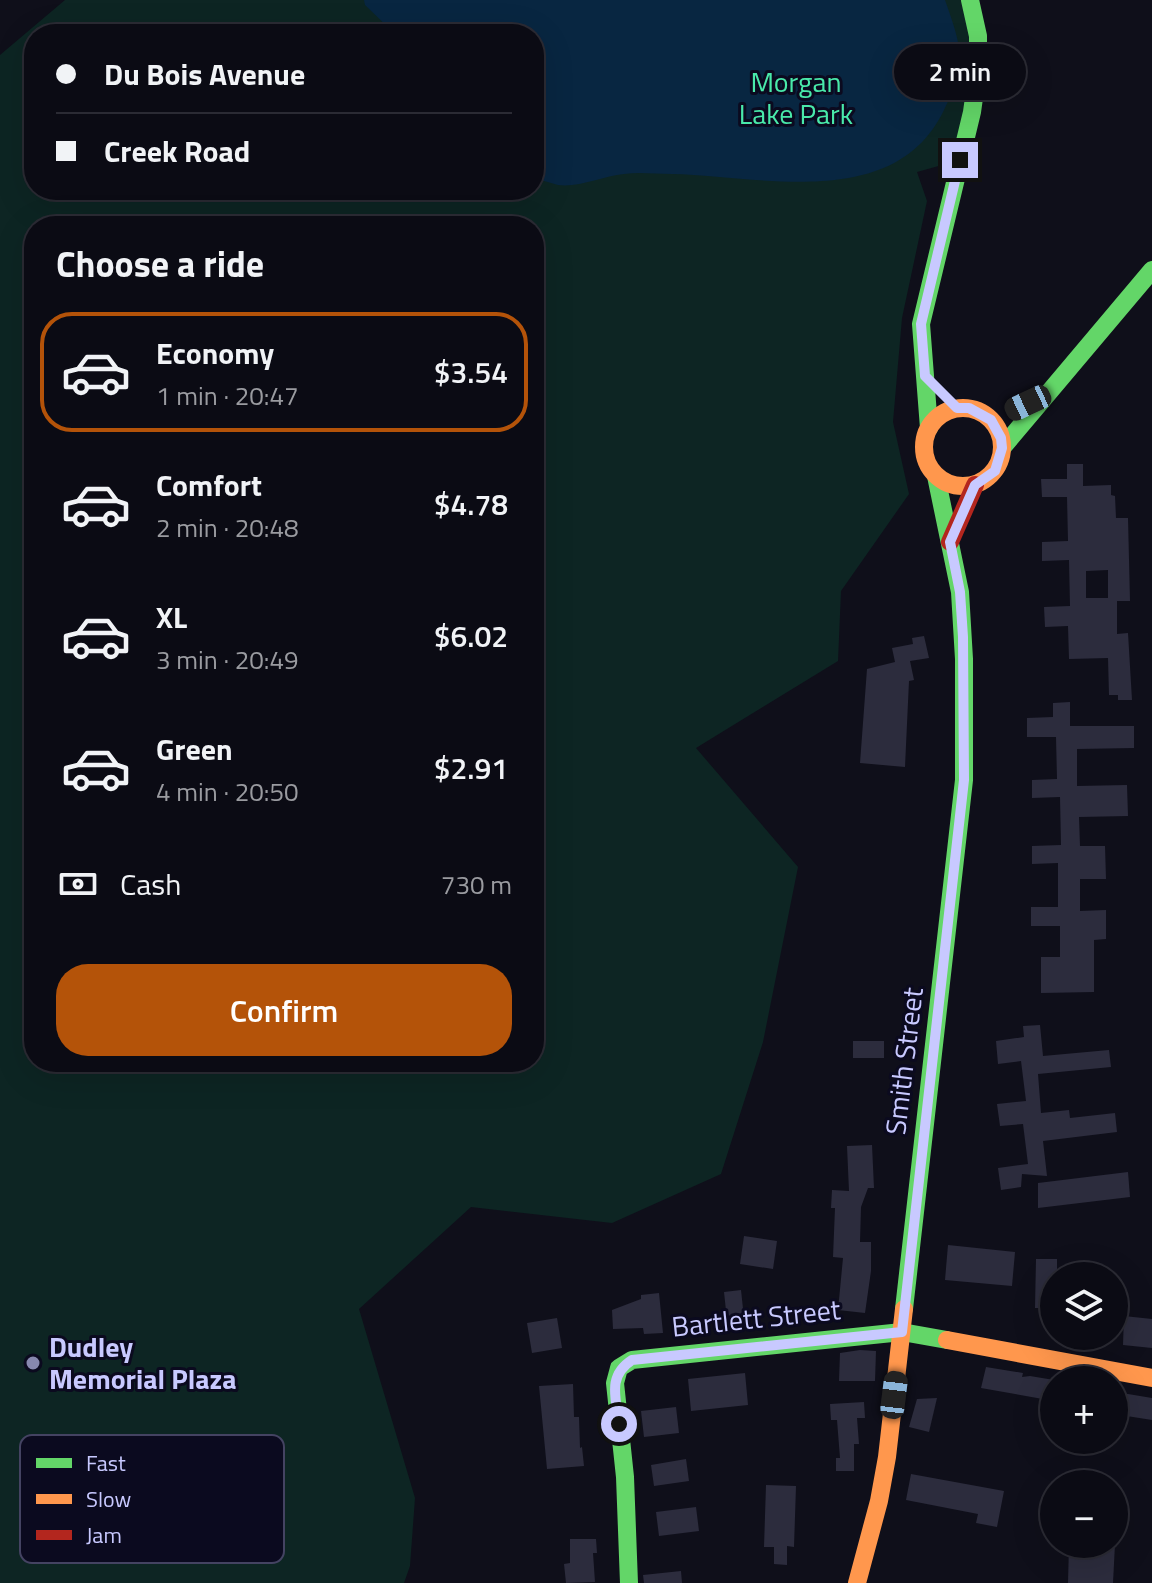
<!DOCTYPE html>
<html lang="en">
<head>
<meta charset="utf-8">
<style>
  body { margin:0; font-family:"Titillium Web",sans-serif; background:#14141d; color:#f1f3f6; height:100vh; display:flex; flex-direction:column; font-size:30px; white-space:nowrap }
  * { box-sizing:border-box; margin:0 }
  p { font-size:26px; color:#9a9ba0 }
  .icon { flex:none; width:44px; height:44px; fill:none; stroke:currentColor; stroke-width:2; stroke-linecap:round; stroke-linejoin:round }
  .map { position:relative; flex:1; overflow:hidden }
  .details { position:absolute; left:24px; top:216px; width:520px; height:856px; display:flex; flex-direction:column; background:#0b0b14; border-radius:32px; box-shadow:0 8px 32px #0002,0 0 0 2px #2b2b34 }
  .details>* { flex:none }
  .top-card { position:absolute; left:24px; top:24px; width:520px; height:176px; border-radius:32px; box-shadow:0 8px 32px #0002,0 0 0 2px #2b2b34; display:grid; align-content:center; height:176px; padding:0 32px; background:#0b0b14 }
  .buttons { position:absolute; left:1040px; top:1262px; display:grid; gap:16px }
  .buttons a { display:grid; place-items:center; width:88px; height:88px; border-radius:50%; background:#0b0b14; box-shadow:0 8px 32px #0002,0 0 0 2px #2b2b34; font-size:40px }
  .end { position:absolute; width:36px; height:36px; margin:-18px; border:10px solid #c8c9ff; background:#111; box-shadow:0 0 0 4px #111 }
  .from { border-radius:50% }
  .bubble { position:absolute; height:56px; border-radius:28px; background:#0b0b14; box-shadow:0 8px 32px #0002,0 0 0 2px #2b2b34; font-size:26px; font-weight:600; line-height:56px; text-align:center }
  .car { position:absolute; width:24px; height:48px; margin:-24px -12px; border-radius:10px; box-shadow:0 0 6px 2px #0007; background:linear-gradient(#222 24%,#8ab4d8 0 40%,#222 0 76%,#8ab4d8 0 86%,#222 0) }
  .top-card b { display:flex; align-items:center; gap:28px; height:76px; font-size:30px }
  .top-card b+b { border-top:2px solid #2b2b34 }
  .top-card i { width:20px; height:20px; background:#f1f3f6 }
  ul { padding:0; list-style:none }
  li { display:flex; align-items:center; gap:24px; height:120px; margin:0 16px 12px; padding:0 16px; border:4px solid transparent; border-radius:32px }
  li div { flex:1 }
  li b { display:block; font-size:30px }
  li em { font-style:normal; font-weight:600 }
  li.active { border-color:#b45309 }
  li>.icon { width:72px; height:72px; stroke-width:1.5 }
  h2 { padding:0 32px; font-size:36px; line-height:96px }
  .pay { display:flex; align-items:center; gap:20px; height:88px; padding:0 32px; font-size:30px }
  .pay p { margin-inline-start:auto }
  .primary-button { display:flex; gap:16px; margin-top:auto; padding:16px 32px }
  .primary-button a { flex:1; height:92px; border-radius:32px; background:#b45309; color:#fff; font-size:32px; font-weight:600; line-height:92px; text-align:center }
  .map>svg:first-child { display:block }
  .green { fill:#0d2523; fill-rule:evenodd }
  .water { fill:#082641 }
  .building { fill:#2c2c3d; fill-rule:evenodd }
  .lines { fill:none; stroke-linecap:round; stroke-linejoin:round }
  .fast { stroke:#63d668; stroke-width:18 }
  .slow { stroke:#ff974d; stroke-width:18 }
  .jam { stroke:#b3261e; stroke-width:18 }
  .route { stroke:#c8c9ff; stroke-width:10 }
  .poi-dot { fill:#8788af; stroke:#0b0a1f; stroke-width:3 }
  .labels { text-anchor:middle; stroke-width:6; stroke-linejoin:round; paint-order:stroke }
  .park-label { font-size:28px; fill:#49e9aa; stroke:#0b0a1f }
  .street-label { font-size:28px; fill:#c8c9ff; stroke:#0b0a1f }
  .poi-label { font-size:28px; font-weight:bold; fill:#c8c9ff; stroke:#0b0a1f; text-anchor:start }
  .key { fill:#0b0a1f; stroke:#444362; stroke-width:2 }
  .key-label { font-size:22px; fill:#c8c9ff }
</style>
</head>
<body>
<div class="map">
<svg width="1152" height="1583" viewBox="0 0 1152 1583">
  <rect width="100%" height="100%" fill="#0f0f1a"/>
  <path class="green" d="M65 0H961L978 69 960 160 917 172 927 201 902 318 893 422 909 494 841 591 838 661 696 748 798 867 763 1042 721 1174 612 1223 471 1207 359 1309 415 1498 410 1566 404 1583H0V55ZM34 34H534V190H34ZM34 226H534V1062H34Z"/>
  <path class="water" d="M364 0H945C962 48 967 63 944 110 895 212 762 176 672 174 656 174 639 172 624 174 603 176 578 188 558 185 550 183 542 180 534 178V34H395L365 5Z"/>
  <g class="building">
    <path d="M1067 464H1083V486L1111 485V495L1115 496 1116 518H1128L1130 601H1117V634L1128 633 1132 700H1118V695H1109L1108 658 1069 659 1068 626 1045 627 1044 607 1070 606 1069 560 1042 561V542L1068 541 1067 497H1042L1041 479H1067ZM1108 570V598H1086V571Z"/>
    <path d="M924 636 929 658 910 661 914 680 909 681 905 767 860 763 867 669 895 662 892 648 913 644 912 638Z"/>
    <path d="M1070 702V726H1134V748L1077 749V786L1127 785 1128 816 1079 817 1080 846H1105L1106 879H1080V911L1106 910V939L1094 940V992L1041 993V957H1060V926H1031V907H1058V863L1032 864V846L1061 845 1060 797 1032 798V780L1057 779 1056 737H1027V718L1053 717V703Z"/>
    <path d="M1040 1025 1043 1056 1109 1050 1111 1067 1038 1074 1041 1113 1069 1110 1070 1118 1115 1113 1117 1132 1043 1141 1047 1176 1022 1174 1021 1187 1001 1190 998 1168 1028 1164 1023 1124 1000 1126 997 1104 1026 1101 1021 1061 998 1064 996 1041 1024 1037 1023 1026Z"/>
    <rect x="853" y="1041" width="31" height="17"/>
    <path d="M872 1145 874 1188H868L861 1207 860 1242H871V1271L865 1313 838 1310 843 1258 833 1257 835 1208H831L832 1190 849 1191 847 1146Z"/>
    <path d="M1128 1172 1130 1197 1038 1208V1183Z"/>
    <path d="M744 1236 777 1241 773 1269 740 1264Z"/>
    <path d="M948 1245 1015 1252 1012 1286 945 1280Z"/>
    <path d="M1036 1259H1057V1276H1054V1308H1035Z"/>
    <path d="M741 1290 744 1318 727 1320 724 1292Z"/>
    <path d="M659 1293 663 1333 644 1334 643 1328 613 1329 612 1310 641 1299V1295Z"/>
    <path d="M1124 1316 1152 1319V1348L1123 1345Z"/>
    <path d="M557 1318 562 1348 532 1353 527 1323Z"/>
    <path d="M860 1350 876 1351 875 1381H839L840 1353Z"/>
    <path d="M986 1367 1023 1373 1022 1377 1030 1376 1054 1380V1401L981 1388Z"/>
    <path d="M745 1373 748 1405 691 1411 688 1379Z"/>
    <path d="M573 1384 574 1417H579L580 1448 582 1447 584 1466 547 1469 539 1386Z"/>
    <path d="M1122 1393 1152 1398V1420L1114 1414V1395L1121 1398Z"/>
    <path d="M937 1398 929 1432 909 1427 917 1399Z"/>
    <path d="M864 1402 865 1418H857L859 1444H854V1471H836V1458H840L837 1420H831L830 1404Z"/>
    <path d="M676 1407 679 1433 644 1437 641 1411Z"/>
    <path d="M686 1459 689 1481 654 1486 651 1465Z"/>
    <path d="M911 1474 1004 1491 997 1527 976 1523 978 1514 906 1500Z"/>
    <path d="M766 1485 796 1486 794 1547 787 1546V1565L774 1564V1547H764Z"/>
    <path d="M696 1507 699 1531 659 1536 656 1512Z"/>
    <path d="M570 1539H596L597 1553H593L595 1582 566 1583 564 1564 570 1563Z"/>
    <path d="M1069 1544H1115L1113 1583H1068Z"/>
    <path d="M681 1571 682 1583H644L643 1575Z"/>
  </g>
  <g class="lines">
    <g class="fast">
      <path d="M929 428 921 324 972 112 978 69V36L970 0"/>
      <path d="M1002 448 1152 270"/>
      <path d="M904 1309 964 780V659L960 592 936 476"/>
      <path d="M629 1583 625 1477 615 1383 619 1368 632 1360 902 1332 947 1340"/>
    </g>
    <g class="slow">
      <circle cx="963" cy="447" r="39"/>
      <path d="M947 1340 1152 1378"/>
      <path d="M857 1583 879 1501 887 1457 904 1309"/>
    </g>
    <path class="jam" d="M950 542 975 485"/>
  </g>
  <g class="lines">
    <path class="route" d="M619 1424C616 1398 607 1376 632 1360L902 1332 964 780 963 637 960 592 950 542 975 485 995 471 1002 448 1001 438 991 420 969 408H957L925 376 921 324 960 160"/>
  </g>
  <circle class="poi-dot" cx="33" cy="1363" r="8"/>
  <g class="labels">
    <g class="park-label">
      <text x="796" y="92">Morgan<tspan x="796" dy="32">Lake Park</tspan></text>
    </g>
    <g class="street-label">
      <text transform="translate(904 1061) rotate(-83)" y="10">Smith Street</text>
      <text transform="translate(756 1318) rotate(-6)" y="10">Bartlett Street</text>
    </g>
    <g class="poi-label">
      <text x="49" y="1357">Dudley<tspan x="49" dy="32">Memorial Plaza</tspan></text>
    </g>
  </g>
  <rect x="20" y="1435" width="264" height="128" rx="12" class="key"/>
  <rect x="36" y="1458" width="36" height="10" fill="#63d668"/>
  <rect x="36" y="1494" width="36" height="10" fill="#ff974d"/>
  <rect x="36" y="1530" width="36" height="10" fill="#b3261e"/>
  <g class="key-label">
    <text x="86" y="1471">Fast</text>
    <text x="86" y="1507">Slow</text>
    <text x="86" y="1543">Jam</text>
  </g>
</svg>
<div class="buttons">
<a><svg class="icon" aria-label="layers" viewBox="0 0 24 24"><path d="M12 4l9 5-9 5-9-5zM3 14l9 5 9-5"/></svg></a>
<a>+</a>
<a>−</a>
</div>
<i class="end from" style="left:619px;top:1424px"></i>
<i class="end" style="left:960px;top:160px"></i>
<div class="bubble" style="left:894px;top:44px;width:132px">2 min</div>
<i class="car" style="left:1028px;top:403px;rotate:245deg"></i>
<i class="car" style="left:894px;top:1395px;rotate:7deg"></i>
<div class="top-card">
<b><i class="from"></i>Du Bois Avenue</b>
<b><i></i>Creek Road</b>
</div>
<section class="details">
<h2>Choose a ride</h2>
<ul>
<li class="active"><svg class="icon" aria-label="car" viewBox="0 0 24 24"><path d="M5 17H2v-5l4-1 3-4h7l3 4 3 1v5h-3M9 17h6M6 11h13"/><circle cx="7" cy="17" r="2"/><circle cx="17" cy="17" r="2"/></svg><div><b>Economy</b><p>1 min · 20:47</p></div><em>$3.54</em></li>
<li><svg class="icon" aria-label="car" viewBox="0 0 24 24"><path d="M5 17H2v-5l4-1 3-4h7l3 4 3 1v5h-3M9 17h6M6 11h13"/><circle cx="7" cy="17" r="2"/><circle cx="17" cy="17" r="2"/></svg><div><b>Comfort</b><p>2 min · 20:48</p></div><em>$4.78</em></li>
<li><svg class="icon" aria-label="car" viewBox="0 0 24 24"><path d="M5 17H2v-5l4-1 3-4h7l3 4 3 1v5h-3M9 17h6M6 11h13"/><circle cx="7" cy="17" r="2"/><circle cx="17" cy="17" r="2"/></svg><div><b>XL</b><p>3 min · 20:49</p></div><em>$6.02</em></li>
<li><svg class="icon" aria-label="car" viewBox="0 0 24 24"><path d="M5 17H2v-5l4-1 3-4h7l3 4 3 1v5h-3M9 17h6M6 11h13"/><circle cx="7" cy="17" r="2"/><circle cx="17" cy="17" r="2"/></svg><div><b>Green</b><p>4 min · 20:50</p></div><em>$2.91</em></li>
</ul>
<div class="pay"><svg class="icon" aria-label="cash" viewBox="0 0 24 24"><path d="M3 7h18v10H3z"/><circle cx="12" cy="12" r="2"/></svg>Cash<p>730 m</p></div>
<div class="primary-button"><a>Confirm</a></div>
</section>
</div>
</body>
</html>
